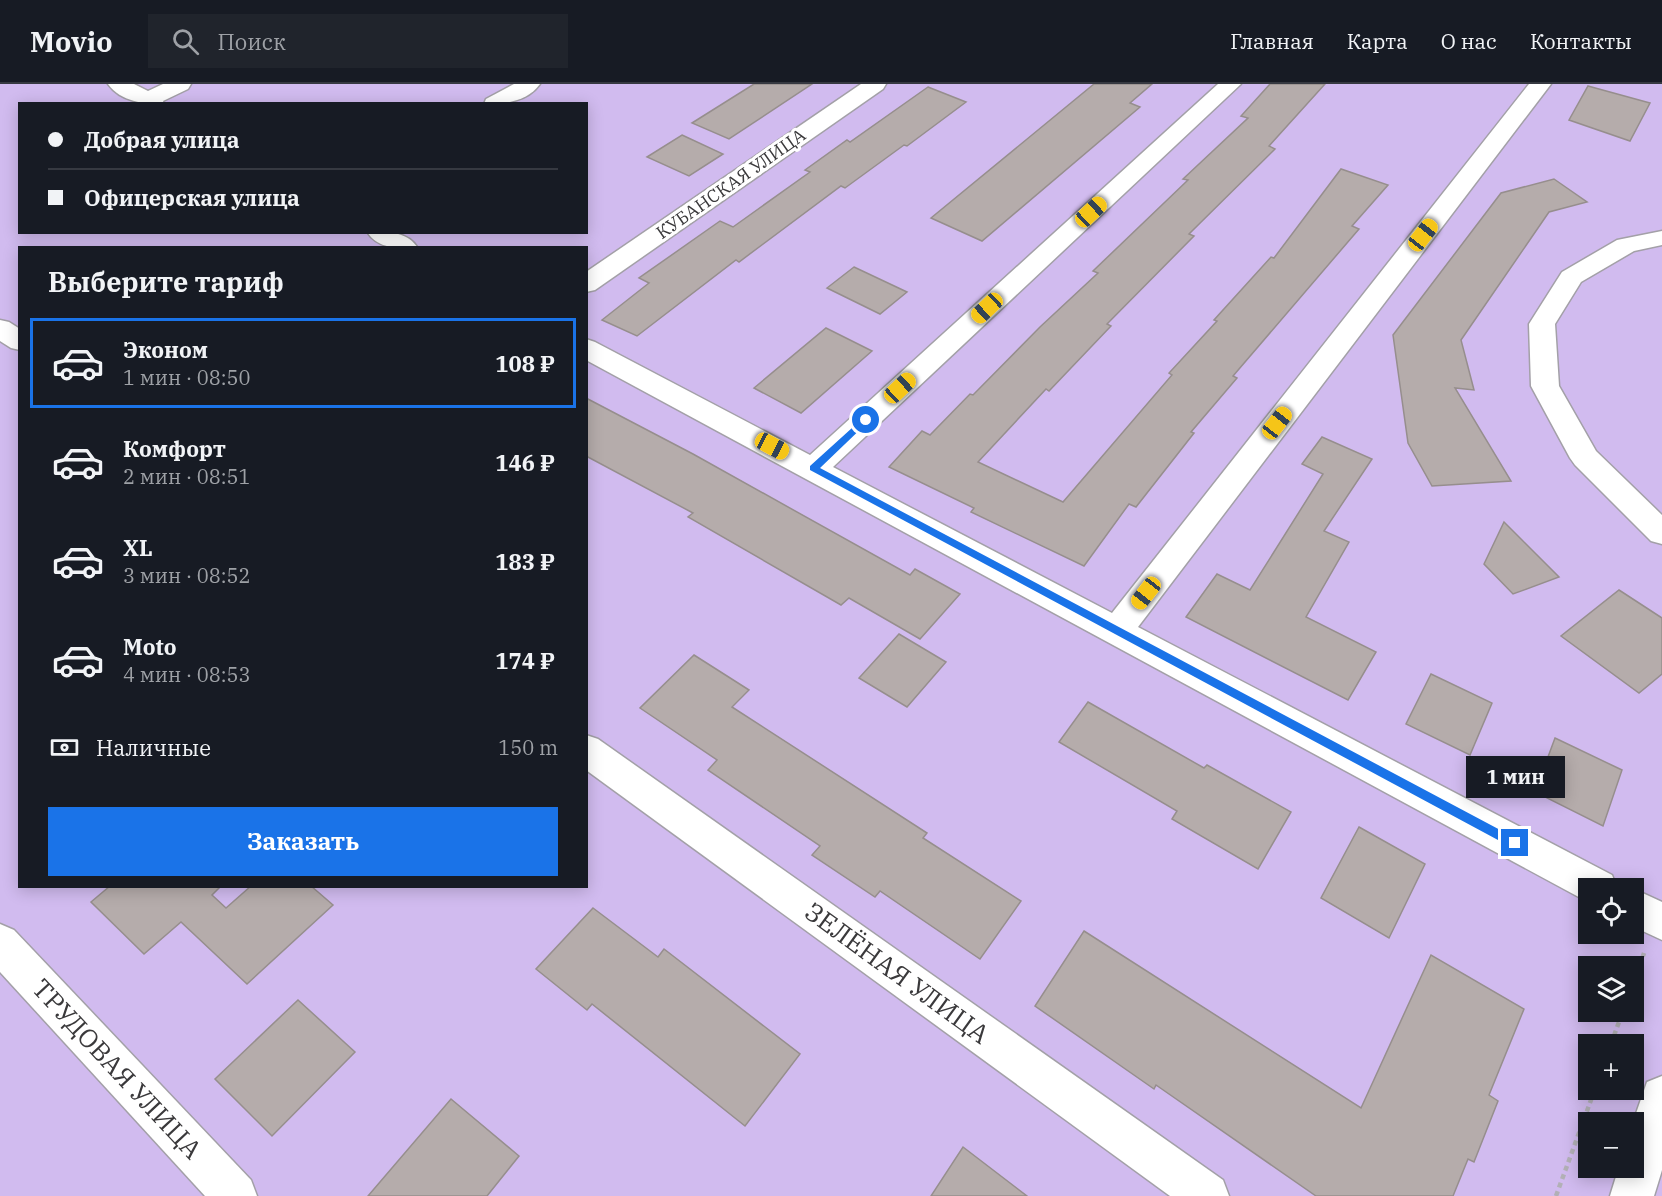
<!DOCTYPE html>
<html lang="ru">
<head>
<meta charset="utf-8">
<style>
  body { margin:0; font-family:"IBM Plex Serif",serif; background:#20242c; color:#f1f3f6; height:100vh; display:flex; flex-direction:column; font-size:22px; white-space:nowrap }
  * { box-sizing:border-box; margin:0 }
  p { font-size:20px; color:#9ea1a6 }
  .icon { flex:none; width:33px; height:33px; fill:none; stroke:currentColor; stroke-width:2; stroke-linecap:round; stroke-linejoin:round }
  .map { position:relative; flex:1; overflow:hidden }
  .side { position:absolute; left:18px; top:162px; width:570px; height:642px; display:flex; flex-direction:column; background:#171b24; border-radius:0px; box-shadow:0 3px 15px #0003 }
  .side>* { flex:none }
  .top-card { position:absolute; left:18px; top:18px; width:570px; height:132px; border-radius:0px; box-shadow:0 3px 15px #0003; display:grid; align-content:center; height:132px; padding:0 30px; background:#171b24 }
  .buttons { position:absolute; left:1578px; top:794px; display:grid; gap:12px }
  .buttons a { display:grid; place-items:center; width:66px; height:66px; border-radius:0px; background:#171b24; box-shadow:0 3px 15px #0003; font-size:30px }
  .end { position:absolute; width:27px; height:27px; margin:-14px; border:8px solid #1a73e8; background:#fff; box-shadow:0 0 0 3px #fff }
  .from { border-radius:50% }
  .bubble { position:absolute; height:42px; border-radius:0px; background:#171b24; box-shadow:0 3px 15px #0003; font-size:20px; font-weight:700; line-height:42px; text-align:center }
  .car { position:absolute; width:18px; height:36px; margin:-18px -9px; border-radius:8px; box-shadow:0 0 4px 2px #0007; background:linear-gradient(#f5c518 24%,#345 0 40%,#f5c518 0 76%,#345 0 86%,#f5c518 0) }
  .top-card b { display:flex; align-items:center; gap:21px; height:57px; font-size:22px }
  .top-card b+b { border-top:2px solid #363941 }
  .top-card i { width:15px; height:15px; background:#f1f3f6 }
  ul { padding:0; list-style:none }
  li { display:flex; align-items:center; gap:18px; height:90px; margin:0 12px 9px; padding:0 18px; border:3px solid transparent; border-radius:0px }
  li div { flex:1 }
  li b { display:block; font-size:22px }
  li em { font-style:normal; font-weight:700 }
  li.active { border-color:#1a73e8 }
  li>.icon { width:54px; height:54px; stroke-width:1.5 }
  h2 { padding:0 30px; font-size:27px; line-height:72px }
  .pay { display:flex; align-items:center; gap:15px; height:66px; padding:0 30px; font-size:22px }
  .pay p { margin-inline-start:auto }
  .button { display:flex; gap:12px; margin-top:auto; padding:12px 30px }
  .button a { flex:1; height:69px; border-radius:0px; background:#1a73e8; color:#fff; font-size:24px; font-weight:700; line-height:69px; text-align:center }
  header { display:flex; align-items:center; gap:36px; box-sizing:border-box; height:84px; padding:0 30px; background:#171b24; border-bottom:2px solid #363941 }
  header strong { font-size:28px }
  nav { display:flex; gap:33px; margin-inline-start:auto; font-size:21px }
  .search { width:420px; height:54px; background:#20242c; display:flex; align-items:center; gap:15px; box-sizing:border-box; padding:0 21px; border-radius:0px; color:#9ea1a6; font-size:22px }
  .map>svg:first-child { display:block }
  .green { fill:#d1bbef; fill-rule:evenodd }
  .building { fill:#b5acab; stroke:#968e8d; stroke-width:1.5 }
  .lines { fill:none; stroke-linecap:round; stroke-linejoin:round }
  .minor-casing { stroke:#a3a0a7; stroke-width:3 }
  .path { stroke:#b2b0b6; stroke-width:4.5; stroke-dasharray:5 4; stroke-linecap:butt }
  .minor { fill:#fff; fill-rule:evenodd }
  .route { fill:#1a73e8 }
  .labels { text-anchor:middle; stroke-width:6; stroke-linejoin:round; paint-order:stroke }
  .far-street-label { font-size:18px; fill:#3a393b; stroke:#fff }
  .near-street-label { font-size:26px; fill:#3a393b; stroke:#fff }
</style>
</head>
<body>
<header>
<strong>Movio</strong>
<div class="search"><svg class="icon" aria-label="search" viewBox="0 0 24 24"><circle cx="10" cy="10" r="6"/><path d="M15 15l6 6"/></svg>Поиск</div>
<nav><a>Главная</a><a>Карта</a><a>О нас</a><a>Контакты</a></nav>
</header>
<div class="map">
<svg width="1662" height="1112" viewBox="0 0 1662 1112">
  <rect width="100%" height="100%" fill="#e8e5ec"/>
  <path class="green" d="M0 0H1662V1112H0ZM20 20H586V148H20ZM20 164H586V802H20ZM1588 804H1634V849H1588ZM1588 882H1634V927H1588ZM1588 960H1634V1005H1588ZM1588 1038H1634V1083H1588Z"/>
  <g class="building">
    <path d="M754 0H812L729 55 692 39Z"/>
    <path d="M1094 0H1152L1130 19 1140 23 982 157 931 134Z"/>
    <path d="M1270 0H1325L1269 62 1275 65 1189 150 1194 152 1107 240 1111 242 1049 307 1046 305 978 378 1063 418 1172 291 1169 289 1217 237 1214 236 1271 173 1274 174 1341 85 1388 101 1352 142 1359 145 1233 292 1237 294 1191 348 1194 349 1136 423 1129 420 1084 482 971 428 974 424 889 383 922 347 930 351 970 310 973 311 1040 243 1098 189 1093 187 1188 96 1183 95 1248 34 1241 32Z"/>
    <path d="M1588 2 1650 19 1630 57 1569 36Z"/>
    <path d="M928 3 966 18 907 62 904 61 845 104 841 102 739 178 736 176 637 252 602 236 649 199 639 194 720 137 733 143 810 88 805 86 847 56 850 58Z"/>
    <path d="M682 51 723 70 689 92 647 73Z"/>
    <path d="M1554 95 1587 118 1549 128 1461 256 1474 306 1455 304 1511 397 1432 402 1408 359 1393 251 1501 109Z"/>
    <path d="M854 183 907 208 880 230 827 204Z"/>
    <path d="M826 244 872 267 801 329 754 304Z"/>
    <path d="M586 314 693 370 910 491 915 485 960 510 920 555 849 514 841 521 688 433 693 429 586 372Z"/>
    <path d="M1322 353 1372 375 1324 447 1349 458 1306 533 1376 568 1348 616 1186 533 1217 490 1250 506 1323 390 1302 380Z"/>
    <path d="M1504 438 1559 493 1513 510 1484 480Z"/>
    <path d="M1619 506 1662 534V590L1639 609 1561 552Z"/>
    <path d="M899 550 946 578 907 623 859 594Z"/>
    <path d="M694 571 749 606 732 623 927 749 923 754 1021 817 980 875 880 807 875 813 812 771 820 762 708 686 717 676 640 624Z"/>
    <path d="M1431 590 1492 619 1470 671 1406 640Z"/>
    <path d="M1088 618 1204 684 1207 681 1291 728 1258 785 1172 735 1177 727 1059 658Z"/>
    <path d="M1555 654 1622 686 1603 742 1535 708Z"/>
    <path d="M1359 743 1425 780 1389 854 1321 814Z"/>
    <path d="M110 802H221L212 811 226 824 251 802H311L333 821 247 900 181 838 144 870 91 818Z"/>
    <path d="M593 824 658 873 664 865 800 970 745 1042 592 920 587 926 536 885Z"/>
    <path d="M1084 847 1361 1024 1431 871 1524 925 1489 1011 1498 1017 1474 1078 1468 1075 1453 1112H1316L1156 1001 1154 1005 1035 922Z"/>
    <path d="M298 916 355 968 272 1052 215 995Z"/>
    <path d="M451 1015 519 1072 487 1112H368Z"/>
    <path d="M963 1063 1027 1112H931Z"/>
  </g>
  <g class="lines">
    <defs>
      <g id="minor">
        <path d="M108 0H134L148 7 163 0H191L188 5 163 17 164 20C144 20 121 18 108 0Z"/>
        <path d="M514 0H540C527 18 504 20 484 20L486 15Z"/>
        <path d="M861 0H886L883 5 595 206 586 208V188Z"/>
        <path d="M1218 0H1241L833 383 1112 529 1529 0H1551L1138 543 1612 791 1617 804H1588V818L586 276V255L595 258 810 371Z"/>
        <path d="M1662 147V161L1634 167 1581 198 1555 240 1559 302 1596 367 1662 431V460L1651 457 1575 381 1570 374 1531 302 1529 240 1562 188 1617 156Z"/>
        <path d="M367 148C386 148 406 146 418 164 399 164 379 166 367 148Z"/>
        <path d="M0 236 9 238 20 245V266L11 264 0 257Z"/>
        <path d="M586 651 598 655 1223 1096 1229 1112H1170L586 686Z"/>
        <path d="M1634 805 1662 818V856L1634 843Z"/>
        <path d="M0 840 14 846 251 1096 257 1112H205L0 888Z"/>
        <path d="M1662 992V1086L1654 1112H1610L1619 1083H1634L1633 1038 1647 998Z"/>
      </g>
    </defs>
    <use href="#minor" class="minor-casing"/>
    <g class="path">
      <path d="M1634 898 1644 869"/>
      <path d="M1611 960 1623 927"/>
      <path d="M1556 1112 1595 1005"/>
    </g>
    <use href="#minor" class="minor"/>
  </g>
  <path class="route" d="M863 334 870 336 820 384 1519 756V763H1511L810 386V382Z"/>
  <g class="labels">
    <g class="far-street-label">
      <text transform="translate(731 100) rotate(-35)" y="6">КУБАНСКАЯ УЛИЦА</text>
    </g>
    <g class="near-street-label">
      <text transform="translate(897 889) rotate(36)" y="9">ЗЕЛЁНАЯ УЛИЦА</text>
      <text transform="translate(117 985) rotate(47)" y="9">ТРУДОВАЯ УЛИЦА</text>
    </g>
  </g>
</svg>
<div class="buttons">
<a><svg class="icon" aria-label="locate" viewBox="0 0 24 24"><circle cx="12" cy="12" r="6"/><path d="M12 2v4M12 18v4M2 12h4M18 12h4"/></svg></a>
<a><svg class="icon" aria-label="layers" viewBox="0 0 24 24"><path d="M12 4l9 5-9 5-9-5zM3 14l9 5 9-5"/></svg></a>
<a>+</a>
<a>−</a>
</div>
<i class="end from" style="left:866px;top:336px"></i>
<i class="end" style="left:1515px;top:759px"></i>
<div class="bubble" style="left:1466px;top:672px;width:99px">1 мин</div>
<i class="car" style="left:1091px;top:128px;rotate:47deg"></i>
<i class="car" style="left:1423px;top:151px;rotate:38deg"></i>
<i class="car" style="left:987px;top:224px;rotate:227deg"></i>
<i class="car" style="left:900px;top:304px;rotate:47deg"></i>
<i class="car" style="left:1277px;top:339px;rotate:38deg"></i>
<i class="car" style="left:772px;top:362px;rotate:118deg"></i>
<i class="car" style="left:1146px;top:509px;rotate:218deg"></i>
<div class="top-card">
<b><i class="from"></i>Добрая улица</b>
<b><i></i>Офицерская улица</b>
</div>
<section class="side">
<h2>Выберите тариф</h2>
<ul>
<li class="active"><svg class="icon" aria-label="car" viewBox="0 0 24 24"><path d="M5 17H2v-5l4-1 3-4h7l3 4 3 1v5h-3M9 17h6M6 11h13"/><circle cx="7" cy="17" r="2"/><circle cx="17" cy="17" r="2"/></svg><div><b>Эконом</b><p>1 мин · 08:50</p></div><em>108 ₽</em></li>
<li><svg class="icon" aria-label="car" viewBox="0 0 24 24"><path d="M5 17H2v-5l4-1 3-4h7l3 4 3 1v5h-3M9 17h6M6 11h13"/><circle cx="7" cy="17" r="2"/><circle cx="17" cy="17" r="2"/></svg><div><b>Комфорт</b><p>2 мин · 08:51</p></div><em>146 ₽</em></li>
<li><svg class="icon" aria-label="car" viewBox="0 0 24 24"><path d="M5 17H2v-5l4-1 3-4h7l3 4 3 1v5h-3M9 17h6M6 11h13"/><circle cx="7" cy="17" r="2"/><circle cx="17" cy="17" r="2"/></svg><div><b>XL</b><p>3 мин · 08:52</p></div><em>183 ₽</em></li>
<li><svg class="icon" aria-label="car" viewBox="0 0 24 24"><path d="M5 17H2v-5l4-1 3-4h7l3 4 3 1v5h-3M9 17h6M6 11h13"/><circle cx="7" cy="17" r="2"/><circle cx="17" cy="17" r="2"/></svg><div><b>Moto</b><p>4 мин · 08:53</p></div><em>174 ₽</em></li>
</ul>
<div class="pay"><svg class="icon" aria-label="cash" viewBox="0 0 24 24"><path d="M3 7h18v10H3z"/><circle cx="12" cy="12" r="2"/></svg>Наличные<p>150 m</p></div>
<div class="button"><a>Заказать</a></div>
</section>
</div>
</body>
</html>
